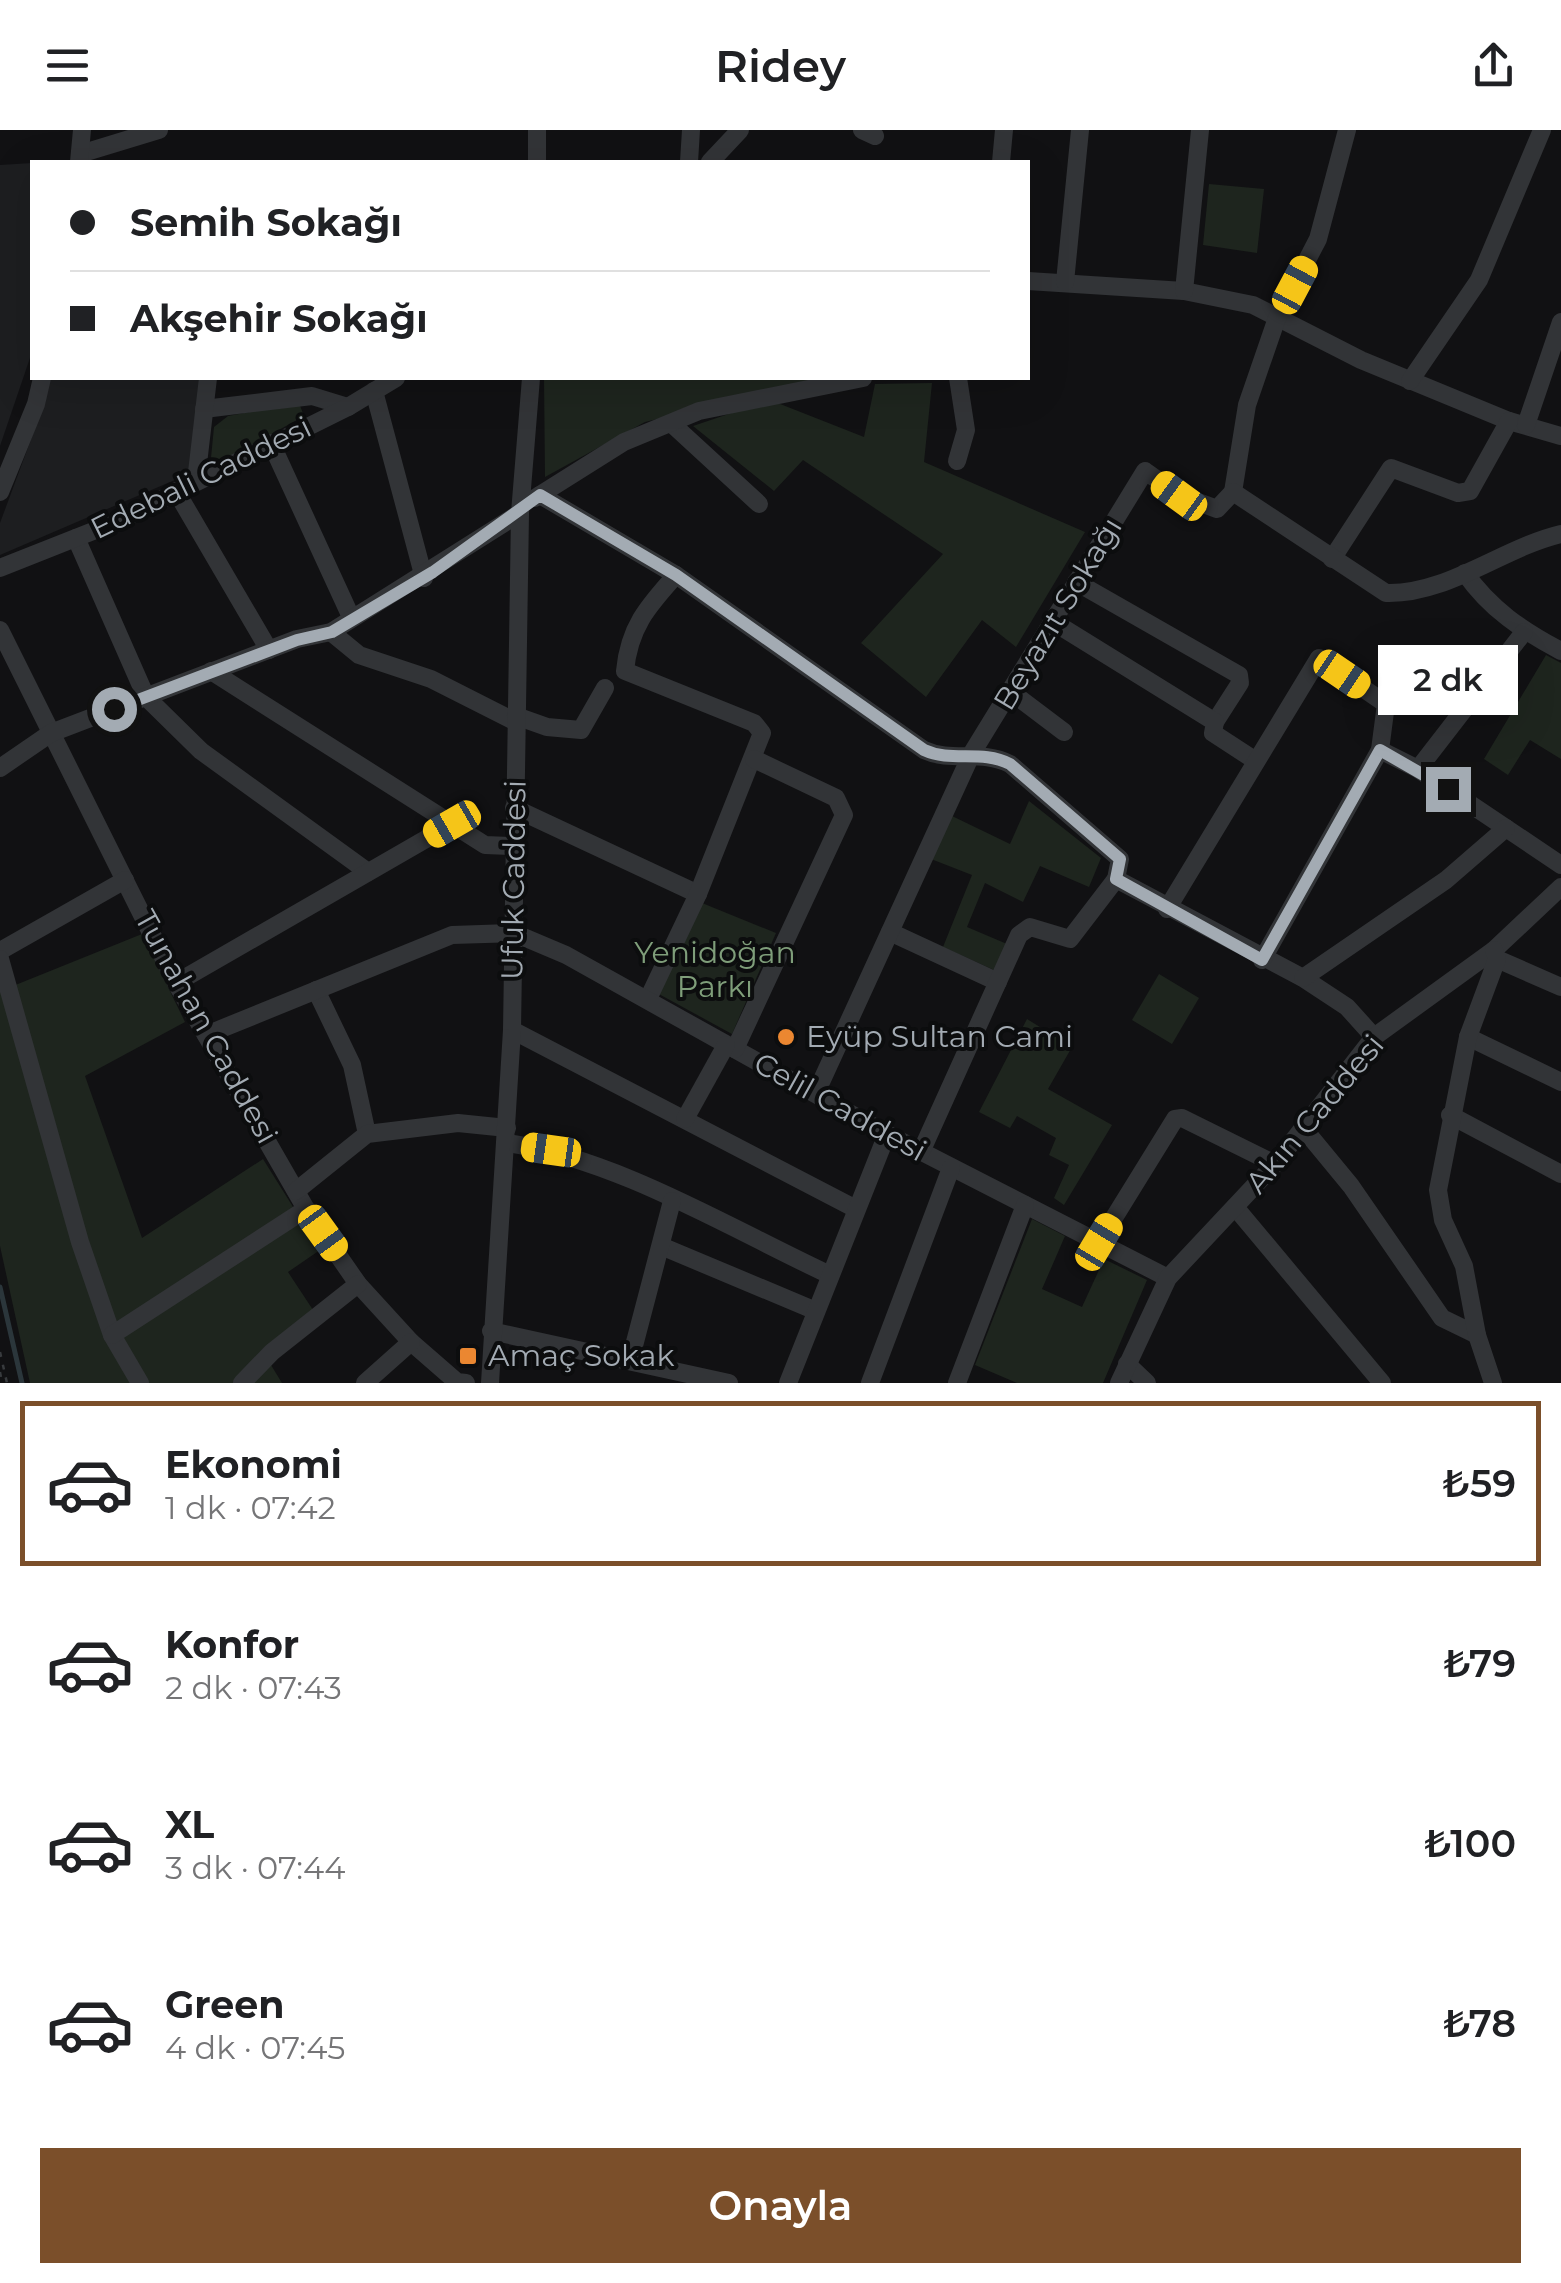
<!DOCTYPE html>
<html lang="tr">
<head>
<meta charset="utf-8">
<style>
  body { margin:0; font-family:Montserrat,sans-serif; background:#f6f6f6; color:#202124; height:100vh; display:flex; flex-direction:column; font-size:38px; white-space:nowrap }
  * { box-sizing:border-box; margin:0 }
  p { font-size:32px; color:#757577 }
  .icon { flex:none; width:55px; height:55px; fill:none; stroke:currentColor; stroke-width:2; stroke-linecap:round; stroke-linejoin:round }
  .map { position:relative; height:1253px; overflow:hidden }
  .panel { display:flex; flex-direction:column; background:#fff; flex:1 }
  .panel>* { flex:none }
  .guide { position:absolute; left:30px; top:30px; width:1000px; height:220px; border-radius:0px; box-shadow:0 10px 40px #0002; display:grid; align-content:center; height:220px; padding:0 40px; background:#fff }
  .end { position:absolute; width:45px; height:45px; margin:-22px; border:12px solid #a3abb3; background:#111; box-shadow:0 0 0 5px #111 }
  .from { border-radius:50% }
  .bubble { position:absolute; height:70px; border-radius:0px; background:#fff; box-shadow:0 10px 40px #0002; font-size:32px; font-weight:600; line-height:70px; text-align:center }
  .car { position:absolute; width:30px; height:60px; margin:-30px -15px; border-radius:12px; box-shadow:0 0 8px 2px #0007; background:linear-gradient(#f5c518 24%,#345 0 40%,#f5c518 0 76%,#345 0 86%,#f5c518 0) }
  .guide b { display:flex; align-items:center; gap:35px; height:95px; font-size:38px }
  .guide b+b { border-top:2px solid #e0e0e0 }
  .guide i { width:25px; height:25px; background:#202124 }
  ul { padding:18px 0 0; list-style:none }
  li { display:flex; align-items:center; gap:30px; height:165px; margin:0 20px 15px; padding:0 20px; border:5px solid transparent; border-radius:0px }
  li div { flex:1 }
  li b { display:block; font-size:38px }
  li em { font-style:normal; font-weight:600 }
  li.active { border-color:#7b4f2a }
  li>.icon { width:90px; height:90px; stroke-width:1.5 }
  .primary-button { display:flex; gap:20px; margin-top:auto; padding:20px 40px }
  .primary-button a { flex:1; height:115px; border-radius:0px; background:#7b4f2a; color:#fff; font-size:40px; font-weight:600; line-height:115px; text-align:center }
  header { display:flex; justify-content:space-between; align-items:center; height:130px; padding:0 40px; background:#fff; font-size:45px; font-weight:600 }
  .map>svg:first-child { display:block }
  .built { fill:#1d1e20 }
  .green { fill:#1e251e }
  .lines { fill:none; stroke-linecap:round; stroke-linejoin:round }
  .stream { stroke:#2b363b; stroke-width:5 }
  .path { stroke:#383b3e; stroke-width:2.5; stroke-dasharray:5 8; stroke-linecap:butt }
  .minor { stroke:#323437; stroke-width:18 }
  .route { stroke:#a3abb3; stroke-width:12 }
  .poi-dot { fill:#eb8731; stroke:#0c0d0e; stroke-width:4 }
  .labels { text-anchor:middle; stroke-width:8; stroke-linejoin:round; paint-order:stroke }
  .street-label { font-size:30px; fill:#a3abb3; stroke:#0c0d0e }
  .park-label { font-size:30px; fill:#7f9e7a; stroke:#0c0d0e }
  .poi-label { font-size:30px; fill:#a3abb3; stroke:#0c0d0e; text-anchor:start }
</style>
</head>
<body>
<header><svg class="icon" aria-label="menu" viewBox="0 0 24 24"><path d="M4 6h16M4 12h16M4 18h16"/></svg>Ridey<svg class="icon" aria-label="share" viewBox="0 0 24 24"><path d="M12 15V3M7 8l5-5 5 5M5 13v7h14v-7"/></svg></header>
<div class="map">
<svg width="1561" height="1253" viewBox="0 0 1561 1253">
  <rect width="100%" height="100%" fill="#111113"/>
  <g class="built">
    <path d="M32 33V222L0 316V35Z"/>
    <path d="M47 248H203L191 343 0 425V393L39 288Z"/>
  </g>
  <g class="green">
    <path d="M1209 54 1264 59 1257 123 1203 115Z"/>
    <path d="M544 248H825L645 292 545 347Z"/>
    <path d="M932 253 924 332 1085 402 1016 517 982 490 926 567 861 513 943 424 803 330 774 361 693 296 770 270 864 307 875 254Z"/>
    <path d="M299 273 304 286 210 338 214 297 228 286Z"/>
    <path d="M1546 525 1561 533V629L1530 610 1508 645 1484 629Z"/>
    <path d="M1029 671 1101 728 1089 757 1040 736 1023 772 985 753 967 797 1007 814 994 840 943 817 972 745 931 729 952 686 1010 714Z"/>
    <path d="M702 773 776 803 732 904 657 863Z"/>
    <path d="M142 804 185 892 85 946 142 1108 263 1029 320 1120 288 1142 313 1180 263 1222 282 1253H30L0 1116V855L3 860Z"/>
    <path d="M1159 844 1199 868 1172 914 1132 890Z"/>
    <path d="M1027 889 1072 917 1048 959 1112 995 1064 1075 1054 1068 1069 1035 1049 1025 1056 1008 1017 986 1010 998 979 982Z"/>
    <path d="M1032 1089 1065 1106 1042 1159 1082 1177 1104 1129 1147 1150 1103 1253H1017L975 1235Z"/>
  </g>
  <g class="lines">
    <path class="stream" d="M0 1157 22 1253"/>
    <g class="path">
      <path d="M0 1222 7 1253"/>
      <path d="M0 1242 2 1253"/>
    </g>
    <g class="minor">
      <path d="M537 0V32"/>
      <path d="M862 0 875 6"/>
      <path d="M80 24 159 0"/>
      <path d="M79 32 82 0"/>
      <path d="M689 32 691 0"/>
      <path d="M710 32 740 0"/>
      <path d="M1001 32 1004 0"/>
      <path d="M1028 151 1184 161 1253 175 1361 230 1509 291 1561 306"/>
      <path d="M1065 152 1080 0"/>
      <path d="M1184 161 1200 0"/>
      <path d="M1410 251 1479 150 1542 0"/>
      <path d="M374 261 424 448"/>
      <path d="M204 279 312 266 348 277"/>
      <path d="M672 294 759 374"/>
      <path d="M1526 295 1561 192"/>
      <path d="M271 313 351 487"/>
      <path d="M957 331 966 300 958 248"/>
      <path d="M196 351 208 248"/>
      <path d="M176 361 269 520"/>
      <path d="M0 362 36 274 42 248"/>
      <path d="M1233 362 1247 275 1277 188 1318 109 1347 0"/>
      <path d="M540 365 676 445 924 620C952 633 981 619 1010 634L1120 729 1116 749 1303 848 1347 877 1374 907"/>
      <path d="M535 368 624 312 699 281 863 248"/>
      <path d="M76 408 146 567 201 621 368 742"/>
      <path d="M1332 429 1391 338 1458 363 1470 361 1509 291"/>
      <path d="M0 438 116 392 348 277 396 248"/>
      <path d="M1465 443C1490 479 1523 501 1561 521"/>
      <path d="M1076 452 1239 545 1240 553 1215 592"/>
      <path d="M1055 493 1215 592 1213 603 1256 631"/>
      <path d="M0 500 176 853 306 1079 358 1154 411 1212 457 1252 466 1253"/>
      <path d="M331 502 359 525 431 549 516 592"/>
      <path d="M211 541 485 715 512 716"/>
      <path d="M1011 562 1064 602"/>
      <path d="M516 586 547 597 581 600 605 558"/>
      <path d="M1380 620 1418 639 1561 735"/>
      <path d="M0 638 51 603 297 509 331 502 520 383"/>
      <path d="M1418 639 1524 502"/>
      <path d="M514 678 698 764"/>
      <path d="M1167 779 1319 528 1386 574 1380 620 1262 830"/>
      <path d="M890 802 998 852"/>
      <path d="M0 821 125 750"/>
      <path d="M0 829 80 1112 112 1205 140 1253"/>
      <path d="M1497 829 1561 857"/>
      <path d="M1303 848 1446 750 1506 698"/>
      <path d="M176 853 452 694"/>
      <path d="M316 860 352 935 367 1004"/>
      <path d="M648 869 698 764 762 603 754 593 625 541C629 498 647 477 676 445"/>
      <path d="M512 900 856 1079"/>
      <path d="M206 905 452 805 514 803 566 825 887 1004 1168 1148"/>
      <path d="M1468 907 1561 952"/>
      <path d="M735 919 844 685 836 668 754 629"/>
      <path d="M816 963 972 623 1145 341 1179 365 1217 379 1233 362 1386 463C1447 465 1502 418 1561 404"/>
      <path d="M1450 985 1561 1044"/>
      <path d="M685 989 726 915"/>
      <path d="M1304 999 1351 1056 1442 1188 1477 1205"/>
      <path d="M507 1013C617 1029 729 1098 830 1145"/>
      <path d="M921 1022 1019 805 1030 797 1070 809 1116 749"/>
      <path d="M296 1061 367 1004 458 993 507 998"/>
      <path d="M1235 1077 1382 1253"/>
      <path d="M1099 1112 1175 989 1182 988 1275 1034"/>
      <path d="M661 1116 816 1181"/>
      <path d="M491 1201 729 1253"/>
      <path d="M112 1205 306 1079"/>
      <path d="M630 1231 672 1071"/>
      <path d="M1127 1234 1147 1253"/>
      <path d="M242 1253 272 1222 358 1154"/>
      <path d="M365 1253 411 1212"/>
      <path d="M490 1253 512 900 520 383 531 248"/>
      <path d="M788 1253 887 1004"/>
      <path d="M870 1253 951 1038"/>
      <path d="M957 1253 1025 1075"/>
      <path d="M1119 1253 1168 1148 1275 1034 1374 907 1494 820 1561 757"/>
      <path d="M1493 1253 1477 1205 1464 1136 1443 1090 1438 1060 1468 907 1497 829 1494 820"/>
    </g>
  </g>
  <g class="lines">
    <path class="route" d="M114 579 297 510 332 502 433 442 540 365 676 445 924 620C952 633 981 619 1010 634L1120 729 1116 749 1262 830 1380 620 1448 659"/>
  </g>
  <g class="poi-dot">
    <circle cx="786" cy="907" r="10"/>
    <rect x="458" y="1216" width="20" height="20" rx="5"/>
  </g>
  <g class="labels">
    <g class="street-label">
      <text transform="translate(201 348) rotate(-26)" y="10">Edebali Caddesi</text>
      <text transform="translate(1058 484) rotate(-59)" y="10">Beyazıt Sokağı</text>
      <text transform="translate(514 750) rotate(-89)" y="10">Ufuk Caddesi</text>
      <text transform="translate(206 897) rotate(61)" y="10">Tunahan Caddesi</text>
      <text transform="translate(840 977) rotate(29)" y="10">Celil Caddesi</text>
      <text transform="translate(1315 984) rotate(-50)" y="10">Akın Caddesi</text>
    </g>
    <g class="park-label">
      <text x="715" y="833">Yenidoğan<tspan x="715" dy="34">Parkı</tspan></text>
    </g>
    <g class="poi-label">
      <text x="806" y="917">Eyüp Sultan Cami</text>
      <text x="488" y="1236">Amaç Sokak</text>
    </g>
  </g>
</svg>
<i class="end from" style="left:114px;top:579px"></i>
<i class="end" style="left:1448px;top:659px"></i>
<div class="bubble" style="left:1378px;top:515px;width:140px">2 dk</div>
<i class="car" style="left:1295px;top:155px;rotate:28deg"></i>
<i class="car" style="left:1179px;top:366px;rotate:306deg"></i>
<i class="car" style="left:1342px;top:544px;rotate:124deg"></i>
<i class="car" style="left:452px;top:694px;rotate:240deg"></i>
<i class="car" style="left:551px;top:1020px;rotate:278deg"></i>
<i class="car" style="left:323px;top:1103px;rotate:144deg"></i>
<i class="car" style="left:1099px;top:1112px;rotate:31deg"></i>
<div class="guide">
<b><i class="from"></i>Semih Sokağı</b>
<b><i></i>Akşehir Sokağı</b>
</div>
</div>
<section class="panel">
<ul>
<li class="active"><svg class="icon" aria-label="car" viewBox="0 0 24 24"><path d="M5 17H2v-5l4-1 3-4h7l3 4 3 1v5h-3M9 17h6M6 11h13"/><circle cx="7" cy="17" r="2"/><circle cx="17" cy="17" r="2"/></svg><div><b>Ekonomi</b><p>1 dk · 07:42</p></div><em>₺59</em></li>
<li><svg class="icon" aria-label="car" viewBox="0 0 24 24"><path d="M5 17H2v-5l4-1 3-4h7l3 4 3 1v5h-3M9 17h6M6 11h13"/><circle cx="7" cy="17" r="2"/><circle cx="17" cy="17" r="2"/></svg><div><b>Konfor</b><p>2 dk · 07:43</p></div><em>₺79</em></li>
<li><svg class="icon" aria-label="car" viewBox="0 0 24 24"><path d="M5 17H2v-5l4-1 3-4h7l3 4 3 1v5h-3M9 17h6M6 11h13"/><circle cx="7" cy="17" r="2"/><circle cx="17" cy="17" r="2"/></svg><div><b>XL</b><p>3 dk · 07:44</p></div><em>₺100</em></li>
<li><svg class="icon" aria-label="car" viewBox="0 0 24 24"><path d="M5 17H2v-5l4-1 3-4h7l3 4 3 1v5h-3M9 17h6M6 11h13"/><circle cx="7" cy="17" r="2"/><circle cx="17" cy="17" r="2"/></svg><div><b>Green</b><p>4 dk · 07:45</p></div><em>₺78</em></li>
</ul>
<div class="primary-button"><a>Onayla</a></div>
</section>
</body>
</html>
